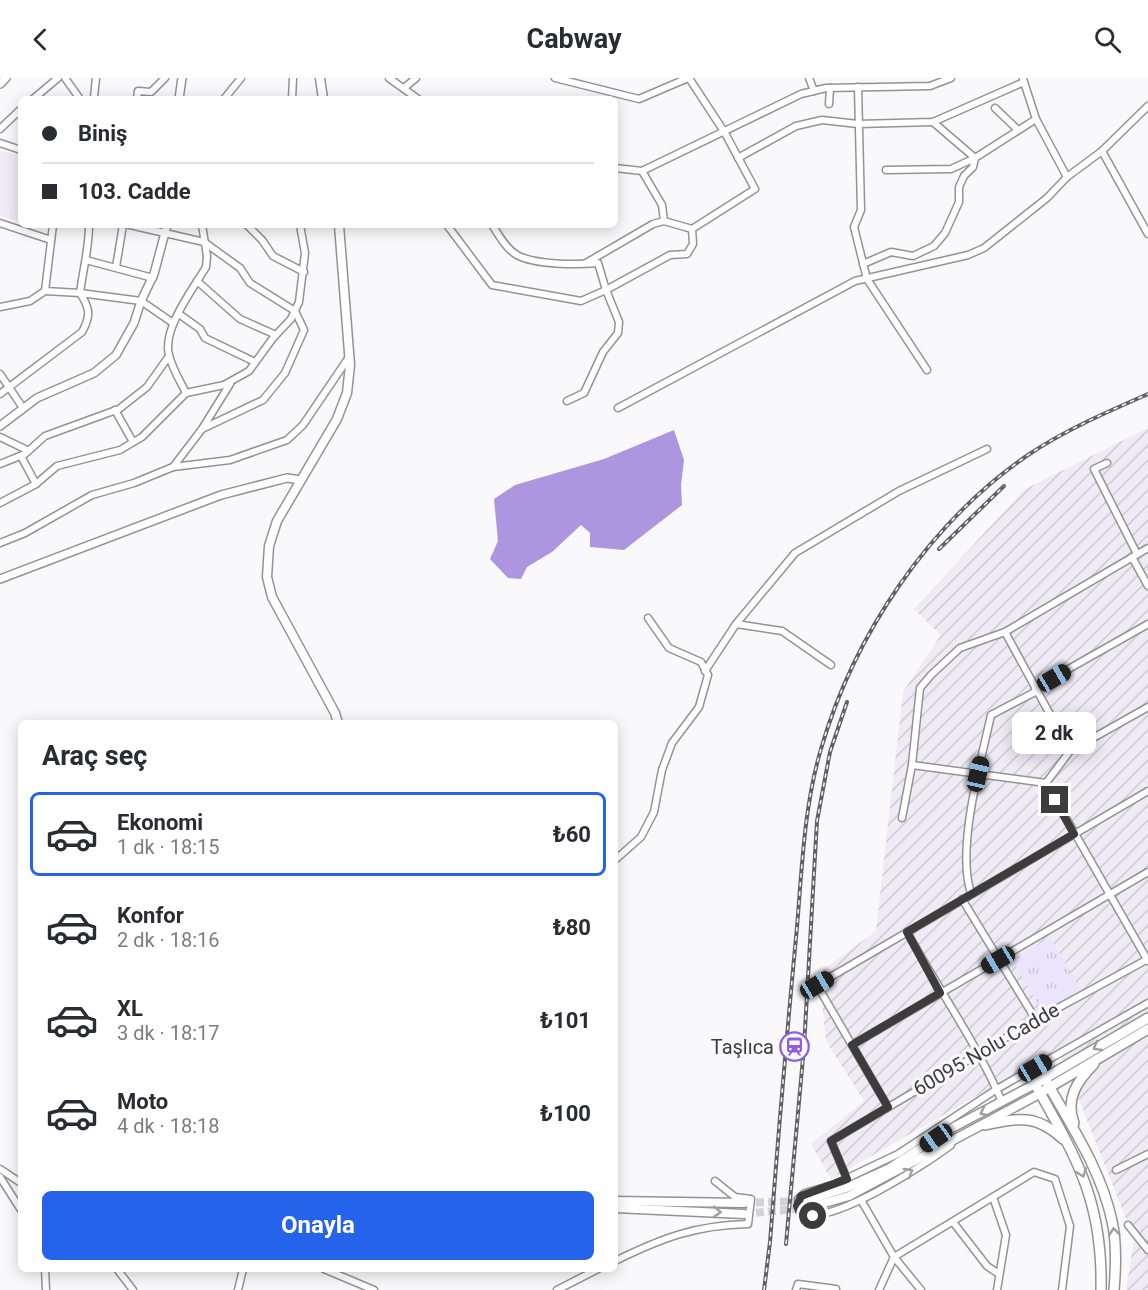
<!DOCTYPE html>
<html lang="tr">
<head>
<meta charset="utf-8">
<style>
  body { margin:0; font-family:Roboto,sans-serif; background:#f2f2f3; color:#2b2b33; height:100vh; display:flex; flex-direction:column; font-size:22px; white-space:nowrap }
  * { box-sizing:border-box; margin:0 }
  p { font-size:20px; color:#7c7c81 }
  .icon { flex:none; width:33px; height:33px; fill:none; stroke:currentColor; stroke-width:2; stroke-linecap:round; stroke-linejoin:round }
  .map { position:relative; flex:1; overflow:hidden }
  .panel { position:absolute; left:18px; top:642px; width:600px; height:552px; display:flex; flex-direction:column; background:#fff; border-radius:9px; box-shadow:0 3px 15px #0003 }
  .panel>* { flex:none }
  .hud { position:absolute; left:18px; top:18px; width:600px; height:132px; border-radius:9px; box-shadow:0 3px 15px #0003; display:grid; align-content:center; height:132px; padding:0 24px; background:#fff }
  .end { position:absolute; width:27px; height:27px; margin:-14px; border:8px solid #3c3c3d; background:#fff; box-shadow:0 0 0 3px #fff }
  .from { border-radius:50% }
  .bubble { position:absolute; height:42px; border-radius:9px; background:#fff; box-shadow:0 3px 15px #0003; font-size:20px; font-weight:700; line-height:42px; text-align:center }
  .car { position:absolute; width:18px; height:36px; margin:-18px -9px; border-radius:8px; box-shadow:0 0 4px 2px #0007; background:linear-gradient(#222 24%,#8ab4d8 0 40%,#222 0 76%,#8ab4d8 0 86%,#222 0) }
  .hud b { display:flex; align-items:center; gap:21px; height:57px; font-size:22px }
  .hud b+b { border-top:2px solid #e1e1e2 }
  .hud i { width:15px; height:15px; background:#2b2b33 }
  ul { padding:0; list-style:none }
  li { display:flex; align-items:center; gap:18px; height:84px; margin:0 12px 9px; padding:0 12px; border:3px solid transparent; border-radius:9px }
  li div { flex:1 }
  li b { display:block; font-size:22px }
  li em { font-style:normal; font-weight:700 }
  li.on { border-color:#2563eb }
  li>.icon { width:54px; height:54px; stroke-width:1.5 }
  h2 { padding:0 24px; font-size:27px; line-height:72px }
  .action { display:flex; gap:12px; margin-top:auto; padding:12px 24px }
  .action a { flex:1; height:69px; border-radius:9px; background:#2563eb; color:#fff; font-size:24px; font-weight:700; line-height:69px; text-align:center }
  header { display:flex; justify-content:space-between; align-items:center; height:78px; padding:0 24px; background:#fff; font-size:27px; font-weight:700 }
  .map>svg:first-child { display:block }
  .built { fill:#eeebf5 }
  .industrial { fill:url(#industrial-furrows) }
  .park { fill:url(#park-tufts) }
  .water { fill:#ae95e0 }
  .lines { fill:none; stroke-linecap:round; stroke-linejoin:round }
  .secondary-tunnel { stroke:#d3d2d5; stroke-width:8; stroke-dasharray:8 4; stroke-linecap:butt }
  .minor-casing { stroke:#939295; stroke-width:9 }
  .tertiary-casing { stroke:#939295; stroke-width:10 }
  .secondary-casing { stroke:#939295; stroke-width:11 }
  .primary-casing { stroke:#939295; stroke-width:12 }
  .minor { stroke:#fff; stroke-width:6 }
  .tertiary { stroke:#fff; stroke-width:7 }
  .secondary { stroke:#fff; stroke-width:8 }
  .primary { stroke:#fff; stroke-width:9 }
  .rail-casing { stroke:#616162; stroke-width:4 }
  .rail { stroke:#f9f8fb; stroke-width:1.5; stroke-dasharray:4.5; stroke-linecap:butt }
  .oneway { stroke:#9e9e9e }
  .route { stroke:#3c3c3d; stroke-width:8 }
  .labels { text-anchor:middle; stroke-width:6; stroke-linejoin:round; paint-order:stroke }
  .poi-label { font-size:20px; fill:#3c3c3d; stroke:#f9f8fb; text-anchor:end }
  .street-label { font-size:20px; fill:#3c3c3d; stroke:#f9f8fb }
</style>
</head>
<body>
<header><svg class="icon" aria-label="back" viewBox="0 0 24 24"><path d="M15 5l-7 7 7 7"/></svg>Cabway<svg class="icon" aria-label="search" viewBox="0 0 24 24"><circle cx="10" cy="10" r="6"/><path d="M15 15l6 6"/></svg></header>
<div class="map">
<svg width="1148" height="1212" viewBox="0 0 1148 1212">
  <defs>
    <pattern id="industrial-furrows" width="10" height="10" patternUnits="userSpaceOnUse" patternTransform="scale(1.5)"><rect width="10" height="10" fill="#eeebf5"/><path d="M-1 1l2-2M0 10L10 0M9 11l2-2" fill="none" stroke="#cdcad3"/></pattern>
    <pattern id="park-tufts" width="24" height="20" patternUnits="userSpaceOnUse" patternTransform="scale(1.5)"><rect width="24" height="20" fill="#ebe4fb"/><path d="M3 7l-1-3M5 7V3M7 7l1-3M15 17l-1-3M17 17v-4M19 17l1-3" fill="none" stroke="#cac4d8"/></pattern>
  </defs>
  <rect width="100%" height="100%" fill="#f9f8fb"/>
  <path class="built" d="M0 73 21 77V145L0 137Z"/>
  <path class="industrial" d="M1148 350V1212H1126L1134 1161 1059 971 831 1101 811 1066 864 1023 826 963 819 895 876 853 903 614 941 557 914 531 1025 411Z"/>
  <path class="park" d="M1050 859 1081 912 1043 935 1012 882Z"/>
  <path class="water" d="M674 352 684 382 681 407 682 427 624 472 590 469V455L581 447 552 474 527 489 521 501 508 500 490 481 498 463 494 421 515 407 604 381Z"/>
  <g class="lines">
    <g class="secondary-tunnel">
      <path d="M744 1125 805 1123"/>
      <path d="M744 1136 806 1130"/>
    </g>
    <defs>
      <g id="minor">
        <path d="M65 0 80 21"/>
        <path d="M389 0 418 21"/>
        <path d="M555 0 639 21 688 0"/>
        <path d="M809 0 814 13"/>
        <path d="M1023 1 1036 41 1067 99"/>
        <path d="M858 9 861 132 854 149 867 201 927 292"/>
        <path d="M404 10 416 0"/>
        <path d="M94 19 96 0"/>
        <path d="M33 21 58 0"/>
        <path d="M137 21 138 13 151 14 165 0"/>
        <path d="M224 21 241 0"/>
        <path d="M292 21 293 0"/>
        <path d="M829 26 830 10"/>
        <path d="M995 30 1018 52"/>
        <path d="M0 51 21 31"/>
        <path d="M0 65 21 72"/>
        <path d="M1102 73 1148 156"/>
        <path d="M738 80 796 48 822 42 858 46 933 44 1024 4"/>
        <path d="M615 90 642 93 801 16 826 10 930 8 951 0"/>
        <path d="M886 92 951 91 975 80 1036 41"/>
        <path d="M664 143 692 151 755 111 725 55 689 0"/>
        <path d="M0 145 51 162"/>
        <path d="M53 147 45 213 80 215C83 191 89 171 89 147"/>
        <path d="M130 147 204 164 240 190 250 205 295 233 304 252 285 295 263 322 202 351 173 389"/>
        <path d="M247 147 262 162 273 178 304 194"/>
        <path d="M447 147 492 207 581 223 606 212 598 185C577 187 535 187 517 177 506 171 499 157 492 147"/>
        <path d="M86 182 153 200"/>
        <path d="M586 185 653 146 664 143 662 127 642 93"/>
        <path d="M863 186 891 174 913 178 934 168 945 155 959 124V109L964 98 973 89 975 80 933 44"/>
        <path d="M116 189 123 147"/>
        <path d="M197 203 240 241 276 257"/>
        <path d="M80 215 141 223 173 245"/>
        <path d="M0 229 30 223 45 213"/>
        <path d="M179 236 200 251 205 260 255 284"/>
        <path d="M0 296 23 330"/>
        <path d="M186 315C180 303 172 290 169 277 162 251 193 211 206 189L207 178 202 147"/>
        <path d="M0 316 82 254C91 238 90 230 80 215"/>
        <path d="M567 323 584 315 603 274 618 255 619 244 606 212 670 177 687 176 693 166 692 151"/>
        <path d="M618 330 855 203 968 177 984 170 1047 120 1067 99 1102 73 1148 28"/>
        <path d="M115 332 133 364"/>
        <path d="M202 351 230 306"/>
        <path d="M0 359 27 372"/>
        <path d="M21 378 36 406"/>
        <path d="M1107 385 1094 391 1137 476"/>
        <path d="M0 386 25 376 45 358 119 331 147 309 169 278"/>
        <path d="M0 425 36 406 57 388 120 372 142 359 186 315 224 307 249 293 273 260 291 241 299 224 305 175 300 147"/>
        <path d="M0 465 25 455 92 417 134 405 173 389 230 382 287 362 303 347 349 279"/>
        <path d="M1132 479 1148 508"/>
        <path d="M736 546 795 475 899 413 987 371"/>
        <path d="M1005 554 1070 673"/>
        <path d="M705 593 736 546 782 553 831 587"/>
        <path d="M1035 610 1148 546"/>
        <path d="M912 687 1046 705 1070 673 1148 629"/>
        <path d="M1046 705 1148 883"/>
        <path d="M902 740 912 687 920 610 931 597 960 570 1005 554 1148 470"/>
        <path d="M615 782 641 759 654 734 662 692 672 665 699 629 708 597 701 584 669 570 648 540"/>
        <path d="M971 815C956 771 981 683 991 637L1037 613"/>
        <path d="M962 821 1036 942"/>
        <path d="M907 854C938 911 977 965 1002 1024"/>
        <path d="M852 967 1148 794"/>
        <path d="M888 1029 817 907 1148 713"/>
        <path d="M951 1067C926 1086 828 1150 800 1135L798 1121 805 1115 835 1106 898 1076 997 1011 1148 925"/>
        <path d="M0 1091 21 1105"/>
        <path d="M1116 1092 1148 1076"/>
        <path d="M0 1099 21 1132"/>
        <path d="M847 1101 831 1063 1036 942 1148 881"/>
        <path d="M993 1119 1006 1157 997 1212"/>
        <path d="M861 1122 894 1179 921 1212"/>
        <path d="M953 1144 987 1188 999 1196"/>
        <path d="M1128 1147 1148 1172"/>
        <path d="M615 1183C662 1160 696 1147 748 1146L751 1121 735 1119 715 1103"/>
        <path d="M45 1191 46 1212"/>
        <path d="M117 1191 133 1212"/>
        <path d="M324 1191 374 1212"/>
        <path d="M238 1212 243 1191"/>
        <path d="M557 1212 598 1191"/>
        <path d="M796 1212 798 1206 836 1211"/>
        <path d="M879 1212 894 1179 1034 1094 1055 1101 1070 1148 1062 1212"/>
      </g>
      <g id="tertiary">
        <path d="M0 6 6 0"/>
        <path d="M179 21 182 0"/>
        <path d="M0 348 37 320 94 295 116 277 134 245 141 223 154 196 167 147"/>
        <path d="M0 501 221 417 287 400 301 402"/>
      </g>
      <g id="secondary">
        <path d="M320 0 323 21"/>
        <path d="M338 645 335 635 272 519 267 499 269 468 277 443 337 341 347 315 350 287 339 147"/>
        <path d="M615 1123 744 1125"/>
        <path d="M805 1123 846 1110 888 1091 950 1051 1035 1006"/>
        <path d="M615 1130 744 1136"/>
        <path d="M807 1130 849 1118 1041 1015"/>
      </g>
      <g id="primary">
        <path d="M1045 1001C1070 1046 1101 1091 1112 1143 1117 1165 1116 1189 1114 1212"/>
        <path d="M1045 1012 1148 951"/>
        <path d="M1074 1045C1065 1021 1077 1003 1094 986"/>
        <path d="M985 1047C1019 1040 1036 1036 1063 1061"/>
        <path d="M1101 1212C1103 1123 1077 1081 1035 1006L1148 940"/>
      </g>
    </defs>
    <use href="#minor" class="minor-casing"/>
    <use href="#tertiary" class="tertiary-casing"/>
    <use href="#secondary" class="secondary-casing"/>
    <use href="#primary" class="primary-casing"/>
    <use href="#minor" class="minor"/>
    <use href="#tertiary" class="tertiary"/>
    <use href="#secondary" class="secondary"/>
    <use href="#primary" class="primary"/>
    <defs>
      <g id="rail">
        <path d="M939 471 1004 408"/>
        <path d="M786 1166 804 969 817 743 830 674 847 624"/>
        <path d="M764 1212 770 1164C778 1059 787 954 797 849 802 790 804 728 821 671 854 557 929 445 1028 377 1065 352 1107 334 1148 316"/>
      </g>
    </defs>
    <use href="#rail" class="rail-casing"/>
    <use href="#rail" class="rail"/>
  </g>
  <defs><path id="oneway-chevron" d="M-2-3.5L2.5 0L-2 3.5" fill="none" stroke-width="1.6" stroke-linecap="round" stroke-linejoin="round" transform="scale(1.5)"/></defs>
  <g class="oneway">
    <use href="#oneway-chevron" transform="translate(1097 969) rotate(150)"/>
    <use href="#oneway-chevron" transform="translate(984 1034) rotate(153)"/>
    <use href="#oneway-chevron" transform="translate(909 1094) rotate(-30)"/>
    <use href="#oneway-chevron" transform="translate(1082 1095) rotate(69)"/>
    <use href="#oneway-chevron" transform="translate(717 1134) rotate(3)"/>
    <use href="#oneway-chevron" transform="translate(1114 1154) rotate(-95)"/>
  </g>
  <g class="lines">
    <path class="route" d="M813 1138 800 1135 797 1128 801 1118 847 1101 831 1063 888 1029 852 967 940 915 907 854 1074 756 1055 722"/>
  </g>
  <defs>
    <symbol id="station-ring" viewBox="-11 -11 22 22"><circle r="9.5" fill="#f9f8fb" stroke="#8f60d9" stroke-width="1.5"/><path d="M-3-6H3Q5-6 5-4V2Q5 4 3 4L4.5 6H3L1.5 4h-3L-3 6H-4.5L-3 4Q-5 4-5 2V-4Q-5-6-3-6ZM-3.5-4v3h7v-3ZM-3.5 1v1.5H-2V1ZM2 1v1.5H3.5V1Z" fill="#8f60d9"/></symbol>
  </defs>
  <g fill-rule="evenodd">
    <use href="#station-ring" x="778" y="952" width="33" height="33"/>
  </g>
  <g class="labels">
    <g class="poi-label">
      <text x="774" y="976">Taşlıca</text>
    </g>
    <g class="street-label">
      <text transform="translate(986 971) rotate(-30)" y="7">60095 Nolu Cadde</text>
    </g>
  </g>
</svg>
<i class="end from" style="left:813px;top:1138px"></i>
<i class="end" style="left:1055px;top:722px"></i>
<div class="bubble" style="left:1012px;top:634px;width:84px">2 dk</div>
<i class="car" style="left:1054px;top:600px;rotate:60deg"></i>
<i class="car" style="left:978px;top:696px;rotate:13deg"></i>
<i class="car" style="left:998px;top:882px;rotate:240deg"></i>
<i class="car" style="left:817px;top:907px;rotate:60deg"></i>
<i class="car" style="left:1035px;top:990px;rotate:60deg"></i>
<i class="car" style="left:936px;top:1060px;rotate:235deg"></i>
<div class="hud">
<b><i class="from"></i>Biniş</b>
<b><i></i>103. Cadde</b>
</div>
<section class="panel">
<h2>Araç seç</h2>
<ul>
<li class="on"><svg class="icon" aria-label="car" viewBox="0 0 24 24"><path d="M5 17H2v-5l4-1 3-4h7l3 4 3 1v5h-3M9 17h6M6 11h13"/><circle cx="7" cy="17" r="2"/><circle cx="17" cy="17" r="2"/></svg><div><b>Ekonomi</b><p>1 dk · 18:15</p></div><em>₺60</em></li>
<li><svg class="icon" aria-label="car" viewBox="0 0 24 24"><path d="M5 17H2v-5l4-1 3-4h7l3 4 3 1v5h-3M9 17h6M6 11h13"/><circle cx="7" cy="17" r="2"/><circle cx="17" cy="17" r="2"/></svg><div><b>Konfor</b><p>2 dk · 18:16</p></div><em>₺80</em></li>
<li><svg class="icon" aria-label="car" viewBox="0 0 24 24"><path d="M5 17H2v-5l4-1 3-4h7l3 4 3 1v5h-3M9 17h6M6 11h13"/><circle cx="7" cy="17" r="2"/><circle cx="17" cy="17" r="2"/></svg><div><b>XL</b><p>3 dk · 18:17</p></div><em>₺101</em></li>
<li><svg class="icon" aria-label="car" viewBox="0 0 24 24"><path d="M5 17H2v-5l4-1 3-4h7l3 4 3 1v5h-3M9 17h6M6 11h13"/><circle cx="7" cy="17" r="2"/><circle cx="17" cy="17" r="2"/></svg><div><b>Moto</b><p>4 dk · 18:18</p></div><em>₺100</em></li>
</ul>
<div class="action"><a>Onayla</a></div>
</section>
</div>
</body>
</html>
